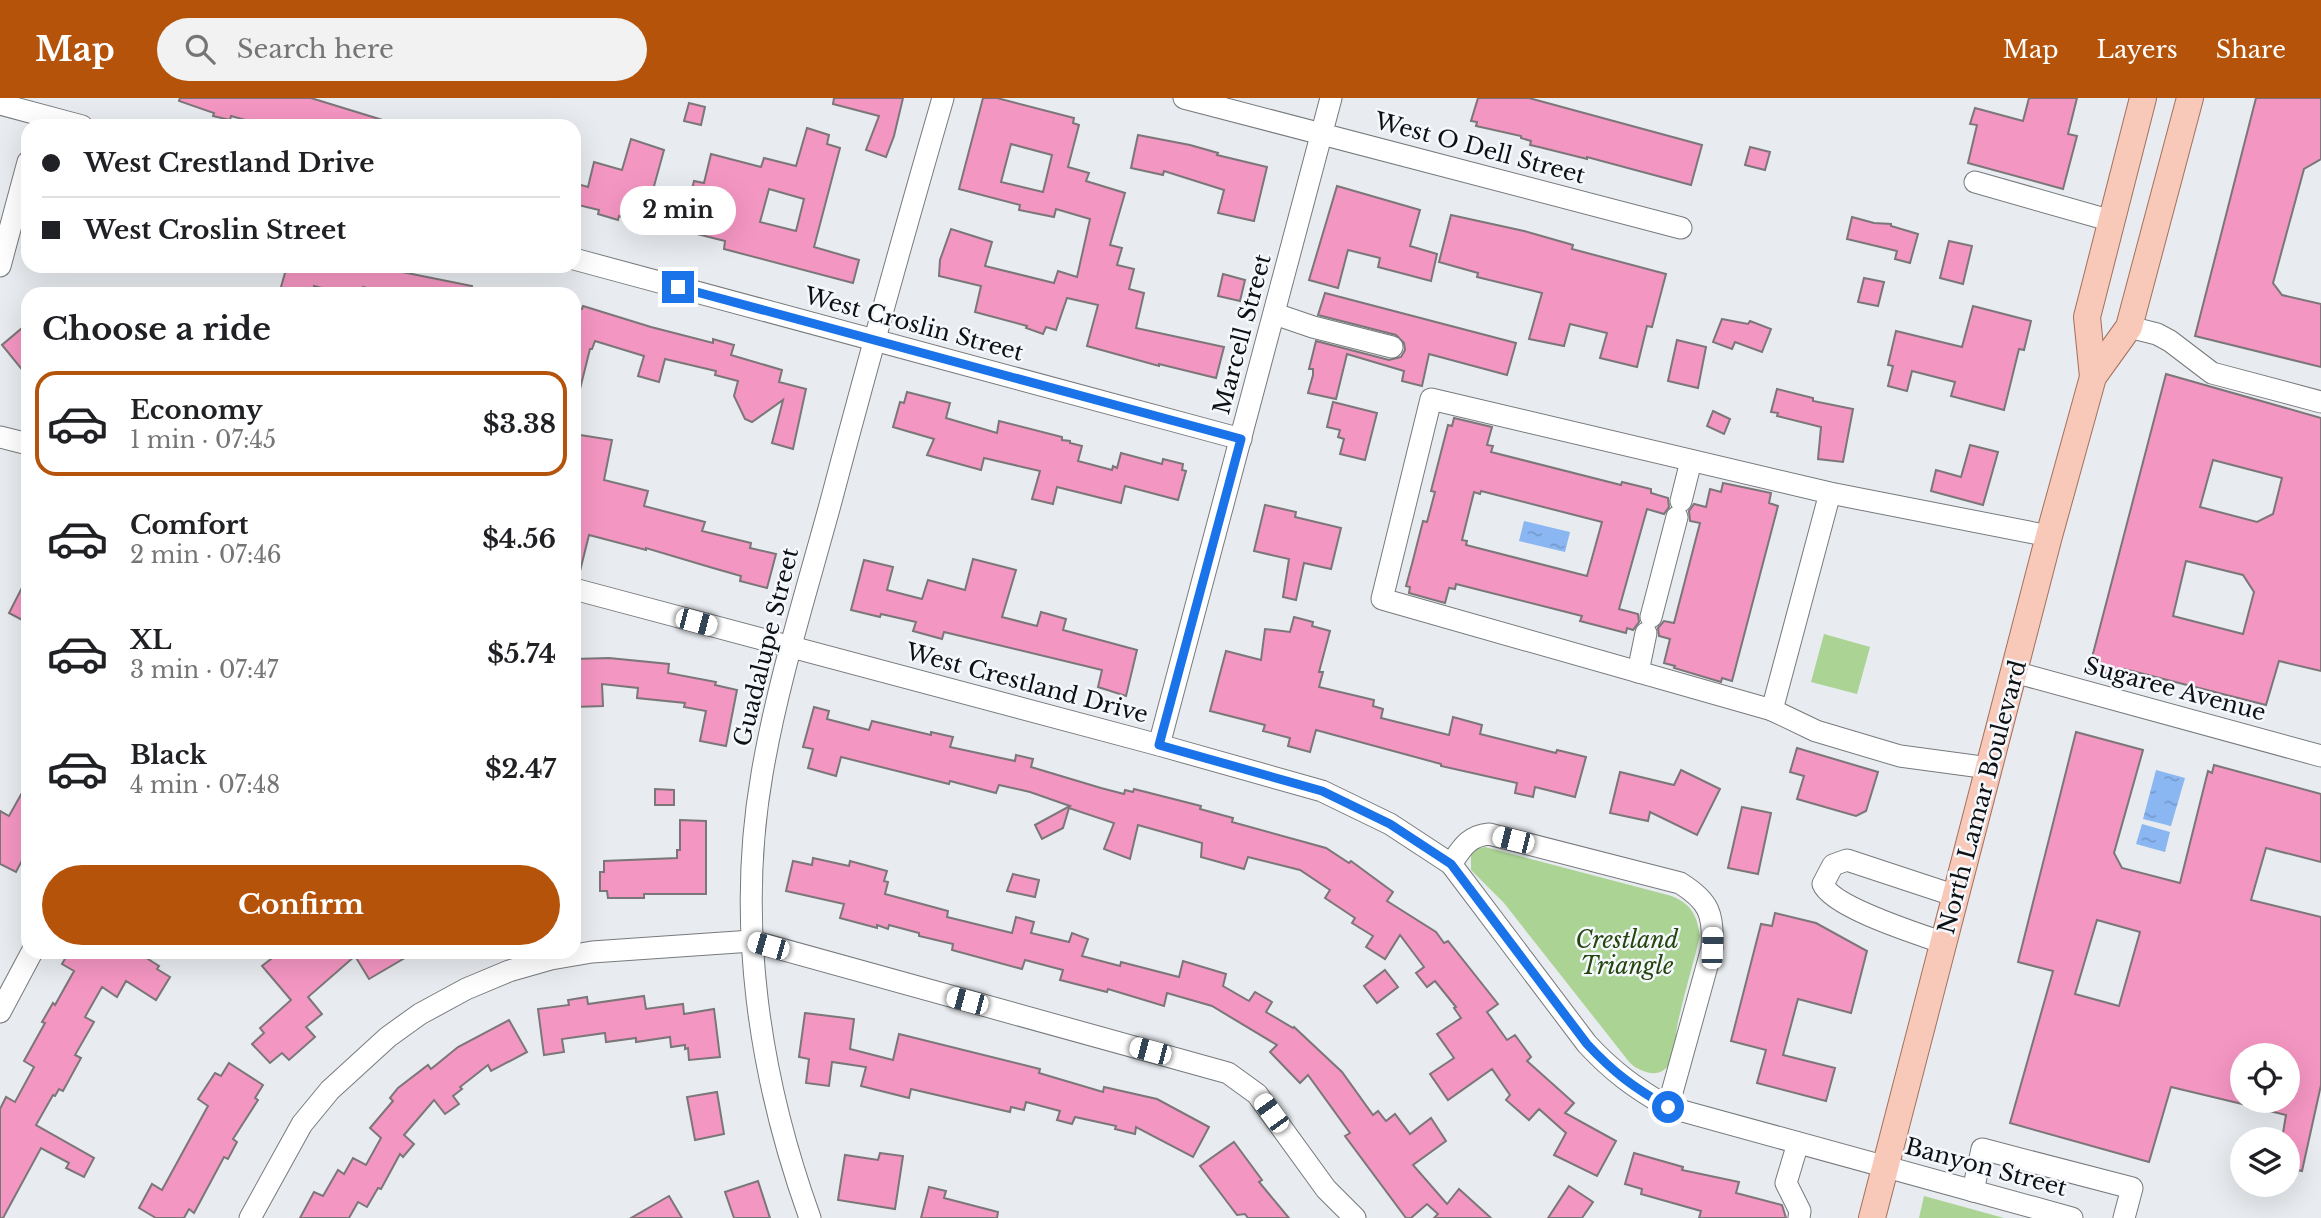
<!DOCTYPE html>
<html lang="en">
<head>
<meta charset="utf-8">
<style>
  body { margin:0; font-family:"Libre Baskerville",serif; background:#f2f2f2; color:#202124; height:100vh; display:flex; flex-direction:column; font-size:26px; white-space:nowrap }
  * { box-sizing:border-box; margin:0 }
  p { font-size:23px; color:#757577 }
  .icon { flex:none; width:38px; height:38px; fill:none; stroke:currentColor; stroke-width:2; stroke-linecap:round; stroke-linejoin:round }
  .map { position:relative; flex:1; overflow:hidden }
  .sheet { position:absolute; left:21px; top:189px; width:560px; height:672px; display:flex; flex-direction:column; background:#fff; border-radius:21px; box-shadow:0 7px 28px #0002 }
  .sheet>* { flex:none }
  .banner { position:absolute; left:21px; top:21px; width:560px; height:154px; border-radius:21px; box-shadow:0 7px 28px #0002; display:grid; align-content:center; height:154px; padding:0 21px; background:#fff }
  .controls { position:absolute; left:2230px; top:945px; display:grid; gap:14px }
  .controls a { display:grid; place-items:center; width:70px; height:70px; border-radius:50%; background:#fff; box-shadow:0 7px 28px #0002; font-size:35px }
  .end { position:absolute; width:32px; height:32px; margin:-16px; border:9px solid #1a73e8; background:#fff; box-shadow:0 0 0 4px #fff }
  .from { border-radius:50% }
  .bubble { position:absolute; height:49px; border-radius:24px; background:#fff; box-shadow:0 7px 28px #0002; font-size:23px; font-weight:800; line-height:49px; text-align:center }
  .car { position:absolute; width:21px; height:42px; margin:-21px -10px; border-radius:9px; box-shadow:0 0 5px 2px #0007; background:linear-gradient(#fff 24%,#345 0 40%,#fff 0 76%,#345 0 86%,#fff 0) }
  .banner b { display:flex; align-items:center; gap:24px; height:66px; font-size:26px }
  .banner b+b { border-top:2px solid #e0e0e0 }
  .banner i { width:18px; height:18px; background:#202124 }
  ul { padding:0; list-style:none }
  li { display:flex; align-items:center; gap:21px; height:105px; margin:0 14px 10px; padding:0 7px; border:4px solid transparent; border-radius:21px }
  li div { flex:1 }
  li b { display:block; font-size:26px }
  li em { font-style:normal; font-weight:800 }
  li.on { border-color:#b45309 }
  li>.icon { width:63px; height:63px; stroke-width:1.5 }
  h2 { padding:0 21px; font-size:32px; line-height:84px }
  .primary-button { display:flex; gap:14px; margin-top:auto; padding:14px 21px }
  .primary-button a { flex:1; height:80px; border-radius:42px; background:#b45309; color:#fff; font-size:28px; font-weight:800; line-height:80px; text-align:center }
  header { display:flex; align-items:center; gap:42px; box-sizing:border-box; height:98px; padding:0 35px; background:#b45309; color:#fff }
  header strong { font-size:33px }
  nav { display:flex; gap:38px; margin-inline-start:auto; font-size:24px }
  .search { width:490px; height:63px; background:#f2f2f2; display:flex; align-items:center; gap:18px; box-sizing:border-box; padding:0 24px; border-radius:38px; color:#757577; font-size:26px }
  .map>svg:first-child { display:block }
  .green { fill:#aad394 }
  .water { fill:url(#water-ripples) }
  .building { fill:#f496c2; stroke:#7b7678; stroke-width:2; fill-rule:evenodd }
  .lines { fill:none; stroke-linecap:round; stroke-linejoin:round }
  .minor-casing { stroke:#777a7d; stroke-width:23 }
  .major-casing { stroke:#a3705e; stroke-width:28 }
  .minor { stroke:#fff; stroke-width:21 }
  .major { stroke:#f8c8b8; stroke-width:26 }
  .route { stroke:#1a73e8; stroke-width:9 }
  .labels { text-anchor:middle; stroke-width:5; stroke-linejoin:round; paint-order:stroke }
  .street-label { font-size:23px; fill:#0f1011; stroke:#f5f8fc }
  .park-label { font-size:23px; font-style:italic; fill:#24450c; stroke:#f5f8fc }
</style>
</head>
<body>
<header>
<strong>Map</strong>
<div class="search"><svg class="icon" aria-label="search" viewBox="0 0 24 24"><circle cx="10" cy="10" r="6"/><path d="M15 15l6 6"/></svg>Search here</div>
<nav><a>Map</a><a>Layers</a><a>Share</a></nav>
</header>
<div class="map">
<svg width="2321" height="1120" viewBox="0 0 2321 1120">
  <defs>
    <pattern id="water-ripples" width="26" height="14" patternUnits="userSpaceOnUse" patternTransform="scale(1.75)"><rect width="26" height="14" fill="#8ab6f2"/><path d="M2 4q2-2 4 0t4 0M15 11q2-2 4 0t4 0" fill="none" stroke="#769bce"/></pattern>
  </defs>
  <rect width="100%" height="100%" fill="#e8ebef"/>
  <g class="green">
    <path d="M1824 536 1870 549 1857 596 1811 584Z"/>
    <path d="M1485 749 1668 797C1690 804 1697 816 1700 838 1693 867 1684 896 1678 924 1675 937 1676 957 1668 968 1658 981 1640 974 1630 965L1504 805 1471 772V757L1476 751Z"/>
    <path d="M1924 1098 2004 1120H1919Z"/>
  </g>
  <g class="water">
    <path d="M1524 423 1570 434 1565 454 1519 443Z"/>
    <path d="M2156 672 2185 680 2171 728 2143 721Z"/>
    <path d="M2142 726 2170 734 2165 754 2136 746Z"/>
  </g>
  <g class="building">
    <path d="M180 0H311L389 24 388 28H268L231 18 230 22 213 18 214 15 179 3Z"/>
    <path d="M834 0H903L894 38 886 59 866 52 879 18 833 6Z"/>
    <path d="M983 0H997L1074 20 1073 25 1079 27 1068 69 1089 75 1086 83 1125 95 1110 147 1122 150 1117 167 1134 171 1129 191 1144 195 1136 230 1224 249 1216 280 1159 266V268L1087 248 1098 207 1067 200 1056 232 1046 229 1043 236 1026 230 1027 228 975 214 981 188 939 178 940 162 951 131 992 144 985 168 1054 185 1058 173 1077 179 1090 121 1056 111 1054 119 1019 112 1020 107 959 91ZM1011 46 1052 57 1043 94 1001 84Z"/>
    <path d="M1478 0H1529L1702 47 1691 87 1587 59V61L1539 49 1530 47 1531 43 1521 40V38L1476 28 1477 24 1471 23Z"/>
    <path d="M2029 0H2077L2068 36 2077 38 2063 91 1968 65 1977 27 1970 26 1975 10 2023 23Z"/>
    <path d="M2256 0H2321V61L2304 71 2273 185 2282 197 2321 206V269L2195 238Z"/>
    <path d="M689 5 705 9 701 27 684 23Z"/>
    <path d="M807 30 829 37 827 46 840 50 814 149 859 162 853 185 724 151 725 143 669 129V132L619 118 618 122 598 116 599 112 574 106V85L588 89 594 64 622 72 631 41 664 52 651 99 684 109 687 98 690 99 694 83 704 85 711 56 761 69 764 60 796 68ZM769 91 804 101 796 133 760 124Z"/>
    <path d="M1138 37 1190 47 1218 55 1217 57 1267 69 1254 123 1218 115 1224 92 1164 73 1163 77 1131 70Z"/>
    <path d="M1750 49 1770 54 1765 72 1745 67Z"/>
    <path d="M1337 88 1420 112 1410 148 1437 156 1431 183 1378 169 1380 160 1348 152 1338 190 1309 182Z"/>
    <path d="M1451 117 1524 133 1573 147 1572 151 1666 176 1652 229 1647 228 1637 269 1600 260 1607 235 1570 226 1564 248 1529 241 1542 195 1477 179 1478 175 1439 164Z"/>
    <path d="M1852 119 1874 125 1891 126V128L1918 136 1910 165 1895 161 1897 153 1847 141Z"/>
    <path d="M1949 143 1972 148 1963 186 1940 180Z"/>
    <path d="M287 168H403L402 174 472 188 471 196H388L363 189 361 196H346L314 188 313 196H279Z"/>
    <path d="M1223 176 1245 182 1240 203 1218 198Z"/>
    <path d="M1864 180 1884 184 1878 208 1858 204Z"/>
    <path d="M1325 195 1516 245 1507 277 1429 256 1422 288 1402 283 1404 273 1347 256 1336 301 1308 295 1313 277V271H1309L1316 243 1389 262 1401 259 1405 252 1404 245 1396 237 1318 217Z"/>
    <path d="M583 208 651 229 713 245V241L734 247 731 257 782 272 779 284 806 291 793 351 772 345 783 302 752 324 745 321 734 298 738 283 715 277 716 273 665 261 659 284 638 278 644 258 595 243 592 251H590L580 291H574V209L582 211Z"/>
    <path d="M1973 208 2031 223 2024 252 2019 251 2004 312 1951 298 1955 284 1912 273 1907 293 1888 288 1893 268 1888 267 1896 233 1962 249Z"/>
    <path d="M1722 221 1748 226 1750 223 1771 231 1762 254 1735 244 1732 251 1713 244Z"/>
    <path d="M28 225V279L2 247Z"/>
    <path d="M1677 242 1706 249 1698 290 1668 283Z"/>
    <path d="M2166 276 2321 320V573L2279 563 2266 607 2124 571 2122 579 2089 571ZM2213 362 2282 380 2273 416 2257 424 2200 409ZM2186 463 2243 477 2254 494 2243 536 2173 518Z"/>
    <path d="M1777 291 1813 300V303L1853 311 1843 364 1818 361 1821 329 1777 318 1778 315 1771 314Z"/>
    <path d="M907 294 950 305 946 320 997 335 999 323 1062 339V342L1070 343V345L1082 348 1078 363 1112 372 1113 368 1117 370 1121 355 1162 366 1163 361 1183 366 1182 372 1186 373 1178 402 1125 388 1121 405 1057 389 1053 406 1032 401 1040 373 984 360 981 372 927 357 934 341 893 329 900 304 904 305Z"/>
    <path d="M1333 304 1377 315 1365 362 1340 356 1344 341 1338 339 1340 332 1327 329Z"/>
    <path d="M1713 313 1730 321 1724 336 1707 328Z"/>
    <path d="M1454 320 1492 329 1487 347 1493 348 1491 354 1621 387 1622 384 1651 391V395L1668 400 1669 409 1664 416 1647 411 1619 511 1638 516 1639 524 1633 532 1627 530 1626 535 1580 523 1582 518 1456 486 1455 491 1449 490 1445 505 1409 495 1410 489 1406 488 1412 466 1423 423 1427 424 1435 394 1431 393 1448 327 1452 328ZM1481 393 1602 424 1587 478 1466 447 1467 443 1462 442 1474 394 1480 396Z"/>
    <path d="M574 336 612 342 604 382 648 393 644 408 705 424 702 433 751 445 750 450 776 456 767 490 740 483 741 478 713 470 646 450V452L589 437 580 473 574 472Z"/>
    <path d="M1970 347 1998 354 1983 407 1931 393 1936 372 1961 379Z"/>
    <path d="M1723 385 1771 395 1769 405 1778 408 1732 583 1722 580 1721 584 1674 570 1675 568 1664 565 1670 541 1659 538 1658 530 1664 523 1674 525 1700 425 1690 423 1689 413 1694 406 1706 409 1710 391 1721 394Z"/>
    <path d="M1265 407 1296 414 1295 419 1341 430 1331 471 1304 465 1296 502 1283 499 1289 461 1254 453Z"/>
    <path d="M973 461 1016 472 1002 519 1037 528 1041 514 1066 521 1063 532 1137 552 1126 598 1098 589 1102 572 944 534 942 541 913 533 916 524 881 516 880 519 851 512 864 462 893 469 887 492 922 501 928 482 965 492Z"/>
    <path d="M28 478V525L9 515Z"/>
    <path d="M1294 519 1313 524 1312 528 1330 533 1319 574H1323L1319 589 1374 602 1373 608 1383 611 1381 620 1449 637 1453 619 1482 627 1480 636 1556 655 1557 652 1586 659 1575 699 1535 689 1533 699 1515 695 1517 685 1441 668V666L1316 632 1310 654 1288 648 1290 640 1263 633 1265 627 1210 613 1226 553 1261 562 1265 531 1290 534Z"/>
    <path d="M609 560 669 566 668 575 716 584 715 587 737 592 726 648 700 643 706 613 684 609 685 605 637 600 638 590 602 586 603 608 574 609V561Z"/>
    <path d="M814 609 829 613 827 621 869 632 872 623 931 637V634L953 639 950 649 1015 663 1016 657 1033 661 1031 669 1101 690 1124 696 1125 692 1133 694 1134 691 1201 708 1200 711 1233 720 1232 724 1326 750 1349 765 1351 763 1393 794 1387 803 1436 834 1444 845 1448 843 1498 906 1487 914 1507 942 1515 937 1531 959 1527 963 1574 1005 1565 1015 1616 1043 1597 1078 1554 1057 1566 1035 1539 1011 1529 1022 1506 1002 1510 997 1492 971 1448 1002 1430 976 1454 960 1437 936 1461 920 1454 910 1456 909 1435 883 1427 889 1416 875 1424 869 1400 837 1385 861 1366 849 1373 838 1352 825 1355 820 1325 800 1330 792 1300 772 1248 759 1244 771 1201 759 1202 745 1138 727 1130 761 1104 751 1114 725 1069 710 1063 730 1042 741 1035 727 1070 708 1030 694 999 687 996 695 950 683 949 686 841 659 836 678 808 670 813 651 803 649Z"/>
    <path d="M2076 634 2143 652 2114 755 2122 770 2180 785 2208 673 2212 675 2214 667 2321 696V764L2266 750 2251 802 2321 819V987L2302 1073 2287 1070V1041H2282L2286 1017 2253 1009 2254 1003H2287V957H2242V1006L2171 989 2149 1064 2010 1025 2053 873 2018 864ZM2097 822 2140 834 2119 908 2075 896Z"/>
    <path d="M1797 650 1878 674 1866 713 1856 718 1797 701 1804 678 1790 674Z"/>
    <path d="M1681 672 1720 691 1697 737 1650 714 1648 723 1610 715 1620 674 1674 687Z"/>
    <path d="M28 684V751L16 774 0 766V713L9 718Z"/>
    <path d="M655 691 674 692V707H655Z"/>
    <path d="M1742 709 1771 715 1758 776 1728 770Z"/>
    <path d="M680 722 706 723V796H644V800H608L607 793H600V774H604V763L677 760V752H680Z"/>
    <path d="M813 760 849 768 850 763 887 773 884 783 888 784 885 796 948 813 947 819 1012 835 1016 819 1034 824 1031 835 1069 844 1072 835 1088 841 1082 858 1120 868 1121 864 1179 879 1183 863 1226 876 1223 888 1249 903 1255 894 1272 904 1266 914 1293 930 1294 929 1342 974 1373 1017 1378 1013 1386 1023 1395 1016 1410 1036 1431 1020 1446 1043 1413 1067 1447 1106 1459 1091 1491 1120H1434L1438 1116 1427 1106 1411 1120H1406L1345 1038 1350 1035 1308 977 1300 985 1270 954 1277 947 1212 908 1167 895 1164 908 1108 891 1107 894 1060 882 1063 872 1025 862 1022 871 952 852 953 846 919 838V835L889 827 888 831 877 827V830L840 820 844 806 786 793 793 763 812 767Z"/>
    <path d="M1013 776 1039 782 1035 799 1007 793Z"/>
    <path d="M1775 815 1816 825 1867 853 1851 915 1798 901 1783 957 1835 970 1826 1003 1757 985 1766 952 1731 943 1761 826 1772 828Z"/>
    <path d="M69 854H137L159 868 157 871 170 879 156 902 126 883 117 899 102 889 85 919 94 924 75 957 81 960 63 993 59 991 55 998 53 997 36 1027 94 1060 84 1079 66 1070 69 1065 41 1050 3 1120H0V1011L6 999 15 1004 34 969 24 963 45 925 42 924 53 905 55 907 74 873 62 866Z"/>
    <path d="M280 854H415L369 881 355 858 308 899 322 916 306 929 315 939 289 962 282 955 270 965 252 946 264 935 260 930 291 902 262 868Z"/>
    <path d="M1385 872 1398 889 1377 905 1364 888Z"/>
    <path d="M644 898 646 911 683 906 684 916 714 911 720 959 689 962 688 950 685 951V947L671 949 670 939 636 944V940L606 944 605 935 562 941 564 954 544 957 538 911 569 907 568 902 587 899 588 906Z"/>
    <path d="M805 915 854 921 850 951 893 962 899 936 1040 971 1039 975 1103 994 1104 989 1157 1001 1209 1029 1193 1059 1136 1029 1135 1036 1115 1031 1116 1028 1075 1019 1072 1026 1057 1022 1060 1013 1026 1004 1024 1012 1011 1009 1010 1014 911 991 909 1000 861 988 866 969 832 964 829 988 806 985 809 961 799 959Z"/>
    <path d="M509 922 527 954 491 973 488 967 460 989 462 991 453 998 459 1006 445 1016 434 1002 404 1037 414 1046 403 1059 400 1056 381 1091 378 1090 367 1109 358 1104 349 1120H300L314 1094 323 1098 338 1072 344 1076 353 1060 366 1067 381 1040 370 1030 393 1003 390 1000 398 990 428 967 431 971 458 949Z"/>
    <path d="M229 965 263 987 255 1000 258 1002 233 1041 237 1044 228 1061 224 1059 194 1115 189 1111 184 1120H156L139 1110 152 1086 162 1092 208 1008 198 1001 215 975 221 978Z"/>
    <path d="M717 994 724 1036 695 1042 687 999Z"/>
    <path d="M1234 1044 1262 1082 1259 1084 1289 1120H1248L1245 1116 1237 1117 1200 1068Z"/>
    <path d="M880 1055 903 1058 895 1111 838 1102 845 1057 878 1062Z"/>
    <path d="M1634 1055 1683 1069 1682 1072 1739 1084 1736 1095 1782 1107 1786 1120H1699L1701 1113 1641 1096 1642 1091 1625 1086Z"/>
    <path d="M758 1083 770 1120H734L725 1094Z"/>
    <path d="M1569 1088 1593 1104 1582 1120H1548Z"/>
    <path d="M929 1089 946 1093 944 1100 998 1114 997 1120H921Z"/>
    <path d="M669 1098 682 1120H631Z"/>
  </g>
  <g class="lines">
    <defs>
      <g id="minor">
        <path d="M1184 0 1681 130"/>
        <path d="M0 6 82 28"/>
        <path d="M1975 84 2112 123"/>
        <path d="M574 161 1241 341"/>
        <path d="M0 168 28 64"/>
        <path d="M1275 216 1313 229 1392 249"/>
        <path d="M2129 229 2157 236 2170 243 2212 275 2321 304"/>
        <path d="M0 339 28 346"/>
        <path d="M1830 395 1772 612 1382 501 1431 301 1830 395 2049 438"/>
        <path d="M1681 403 1691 363"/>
        <path d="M574 491 1159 647 1322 693 1390 726 1451 766C1462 750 1468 738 1489 736L1680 785C1709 803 1714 816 1712 850L1668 1009"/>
        <path d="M1651 519 1677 419"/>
        <path d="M1638 574 1646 535"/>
        <path d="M2014 574 2321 658"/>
        <path d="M1772 612 1816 633 1900 658 1989 670"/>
        <path d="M1159 647 1331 0"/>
        <path d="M1451 766 1587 946C1613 974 1635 990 1668 1009L2072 1120"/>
        <path d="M1944 845C1918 836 1832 809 1823 786L1833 767 1847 762 1956 798"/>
        <path d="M0 914 32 854"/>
        <path d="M1798 1045 1786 1085 1800 1113 1799 1120"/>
        <path d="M1973 1093 1982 1051 2132 1090 2124 1120"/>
        <path d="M250 1120 302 1026 330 992 388 939 420 916 466 891 509 873 551 861 592 854 752 843 1228 975 1257 996 1326 1091 1355 1120"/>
        <path d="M810 1120C759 979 736 825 762 676 777 587 806 495 830 407 866 271 904 135 943 0"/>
      </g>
      <g id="major">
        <path d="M2093 279 2087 219 2143 0"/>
        <path d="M1872 1120 2049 438 2093 279 2129 229 2190 0"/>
      </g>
    </defs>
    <use href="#minor" class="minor-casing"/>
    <use href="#major" class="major-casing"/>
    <use href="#minor" class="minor"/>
    <use href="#major" class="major"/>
  </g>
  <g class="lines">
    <path class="route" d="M678 189 1241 341 1159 647 1322 693 1390 726 1451 766 1587 946C1613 974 1634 990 1668 1009"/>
  </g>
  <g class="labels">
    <g class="street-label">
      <text transform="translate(1480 50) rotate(15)" y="8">West O Dell Street</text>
      <text transform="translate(914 226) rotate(15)" y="8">West Croslin Street</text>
      <text transform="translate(1242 236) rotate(-75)" y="8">Marcell Street</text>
      <text transform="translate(766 549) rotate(-76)" y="8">Guadalupe Street</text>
      <text transform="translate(1027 585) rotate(15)" y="8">West Crestland Drive</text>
      <text transform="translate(2175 591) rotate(15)" y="8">Sugaree Avenue</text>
      <text transform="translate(1982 699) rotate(-75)" y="8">North Lamar Boulevard</text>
      <text transform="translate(1986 1069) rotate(15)" y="8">Banyon Street</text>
    </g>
    <g class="park-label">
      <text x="1627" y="850">Crestland<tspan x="1627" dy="26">Triangle</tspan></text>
    </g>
  </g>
</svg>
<div class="controls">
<a><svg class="icon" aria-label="locate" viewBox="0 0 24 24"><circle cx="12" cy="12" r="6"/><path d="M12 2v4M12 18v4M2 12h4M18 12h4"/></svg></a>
<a><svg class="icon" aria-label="layers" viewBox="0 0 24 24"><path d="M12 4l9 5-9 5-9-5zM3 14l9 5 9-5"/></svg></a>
</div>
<i class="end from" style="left:1668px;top:1009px"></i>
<i class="end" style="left:678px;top:189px"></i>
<div class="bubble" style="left:620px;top:88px;width:116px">2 min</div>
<i class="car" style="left:696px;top:524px;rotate:105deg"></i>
<i class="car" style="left:1513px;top:742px;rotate:284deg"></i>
<i class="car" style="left:768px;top:848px;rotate:286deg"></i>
<i class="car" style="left:1712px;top:850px;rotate:2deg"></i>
<i class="car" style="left:967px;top:903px;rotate:285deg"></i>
<i class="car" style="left:1150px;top:953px;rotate:285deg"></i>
<i class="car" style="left:1271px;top:1015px;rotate:324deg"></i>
<div class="banner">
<b><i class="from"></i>West Crestland Drive</b>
<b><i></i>West Croslin Street</b>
</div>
<section class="sheet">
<h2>Choose a ride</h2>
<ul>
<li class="on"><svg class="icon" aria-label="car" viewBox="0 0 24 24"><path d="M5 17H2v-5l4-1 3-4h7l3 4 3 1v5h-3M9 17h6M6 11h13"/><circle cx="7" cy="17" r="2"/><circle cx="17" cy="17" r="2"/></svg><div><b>Economy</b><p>1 min · 07:45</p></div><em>$3.38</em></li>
<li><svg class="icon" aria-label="car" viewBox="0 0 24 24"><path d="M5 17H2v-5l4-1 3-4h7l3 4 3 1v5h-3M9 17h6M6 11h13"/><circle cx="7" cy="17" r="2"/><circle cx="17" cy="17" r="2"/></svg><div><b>Comfort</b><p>2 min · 07:46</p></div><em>$4.56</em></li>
<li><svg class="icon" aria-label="car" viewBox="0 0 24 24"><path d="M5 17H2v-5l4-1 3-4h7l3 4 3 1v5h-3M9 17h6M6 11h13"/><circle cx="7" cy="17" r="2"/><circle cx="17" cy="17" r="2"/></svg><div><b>XL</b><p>3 min · 07:47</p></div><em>$5.74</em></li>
<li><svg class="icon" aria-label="car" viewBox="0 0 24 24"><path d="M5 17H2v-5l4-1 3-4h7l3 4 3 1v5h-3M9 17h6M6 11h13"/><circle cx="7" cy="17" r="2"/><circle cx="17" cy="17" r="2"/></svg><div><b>Black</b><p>4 min · 07:48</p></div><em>$2.47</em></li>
</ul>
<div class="primary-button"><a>Confirm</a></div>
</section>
</div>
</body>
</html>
